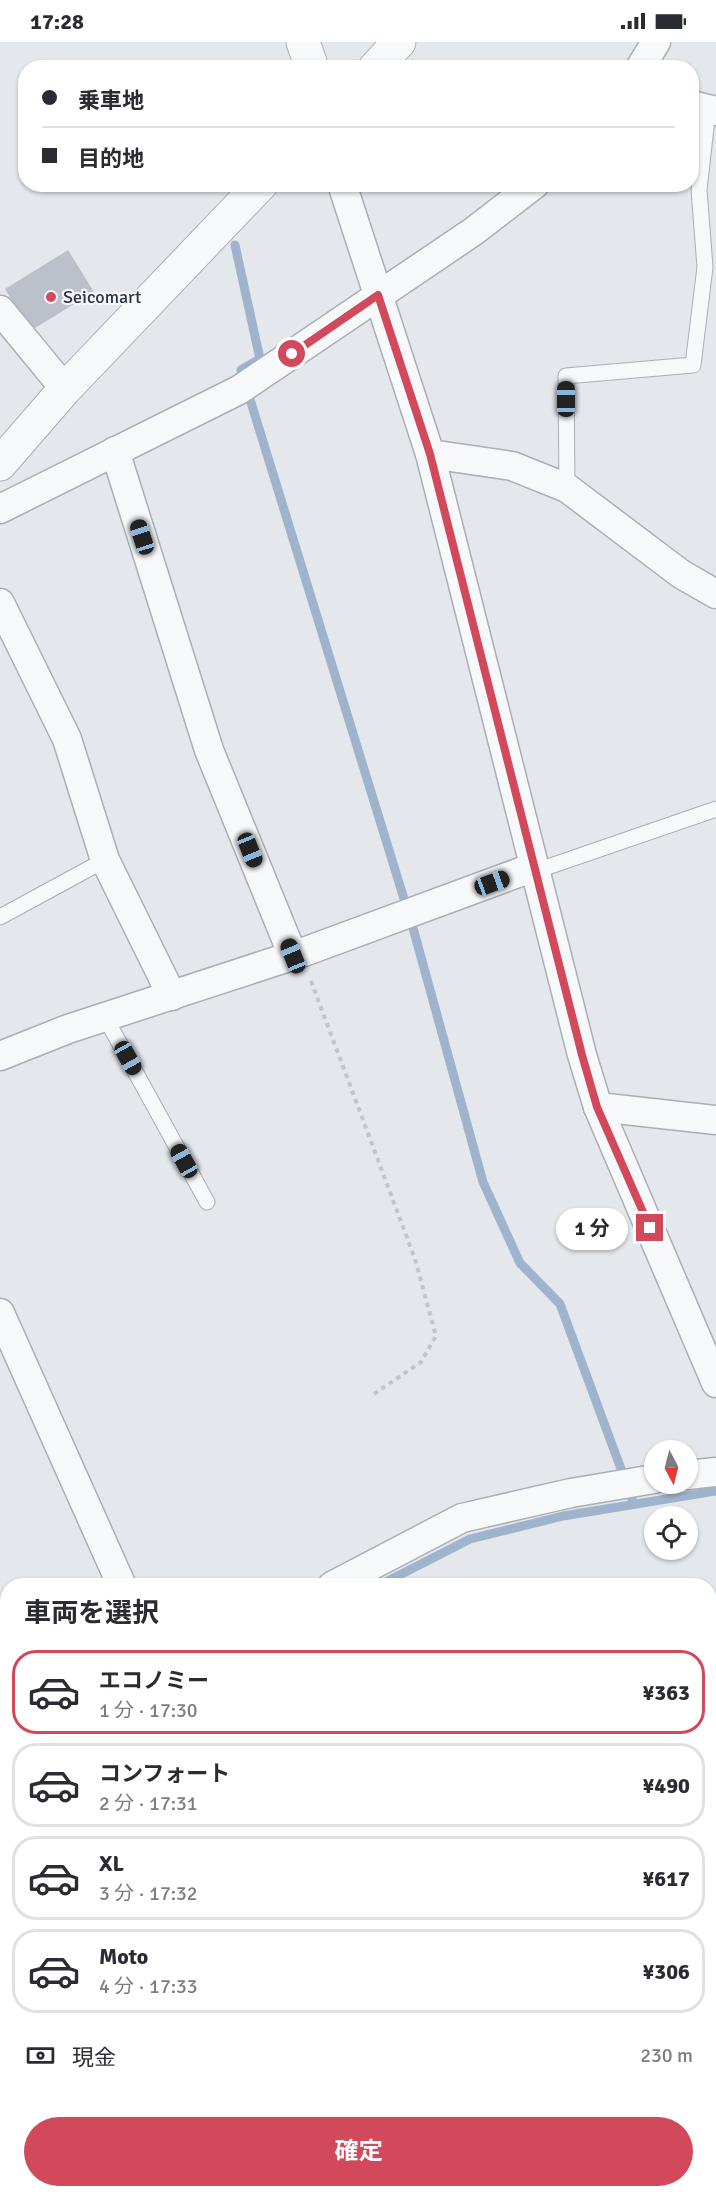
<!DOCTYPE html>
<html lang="ja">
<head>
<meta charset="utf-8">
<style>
  body { margin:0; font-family:Signika,"Noto Sans JP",sans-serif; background:#f2f2f3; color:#2b2b33; height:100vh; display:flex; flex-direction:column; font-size:22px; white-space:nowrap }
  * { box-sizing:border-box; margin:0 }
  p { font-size:20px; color:#7c7c81 }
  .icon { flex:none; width:33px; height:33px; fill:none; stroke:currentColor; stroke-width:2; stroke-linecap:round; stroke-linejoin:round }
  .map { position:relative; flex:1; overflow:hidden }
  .details { position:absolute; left:0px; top:1536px; width:717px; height:620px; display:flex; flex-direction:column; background:#fff; border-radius:24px 24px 0 0; box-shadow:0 2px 4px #0004 }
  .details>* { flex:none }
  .top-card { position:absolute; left:18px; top:18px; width:681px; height:132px; border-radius:24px; box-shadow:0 2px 4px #0004; display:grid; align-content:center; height:132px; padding:0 24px; background:#fff }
  .needle { width:39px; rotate:173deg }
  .buttons { position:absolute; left:644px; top:1398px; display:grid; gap:12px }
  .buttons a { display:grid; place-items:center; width:54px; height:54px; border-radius:50%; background:#fff; box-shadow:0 2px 4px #0004; font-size:30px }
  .end { position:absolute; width:27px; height:27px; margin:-14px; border:8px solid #d1495b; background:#fff; box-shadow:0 0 0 3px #fff }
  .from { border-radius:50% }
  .bubble { position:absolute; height:42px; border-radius:21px; background:#fff; box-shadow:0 2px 4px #0004; font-size:20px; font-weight:700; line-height:42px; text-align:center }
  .car { position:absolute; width:18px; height:36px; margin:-18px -9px; border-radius:8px; box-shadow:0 0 4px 2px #0007; background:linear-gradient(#222 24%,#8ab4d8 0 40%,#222 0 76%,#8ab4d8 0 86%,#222 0) }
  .top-card b { display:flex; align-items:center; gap:21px; height:57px; font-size:22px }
  .top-card b+b { border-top:2px solid #e1e1e2 }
  .top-card i { width:15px; height:15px; background:#2b2b33 }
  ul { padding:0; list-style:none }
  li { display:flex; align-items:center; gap:18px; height:84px; margin:0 12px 9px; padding:0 12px; border:3px solid #e1e1e2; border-radius:24px }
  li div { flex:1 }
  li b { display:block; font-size:22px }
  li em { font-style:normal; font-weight:700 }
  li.on { border-color:#d1495b }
  li>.icon { width:54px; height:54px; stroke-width:1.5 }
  h2 { padding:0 24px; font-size:27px; line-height:72px }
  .pay { display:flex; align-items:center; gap:15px; height:66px; padding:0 24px; font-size:22px }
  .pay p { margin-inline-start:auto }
  .action { display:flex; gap:12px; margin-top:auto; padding:12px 24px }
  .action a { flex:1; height:69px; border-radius:36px; background:#d1495b; color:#fff; font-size:24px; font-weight:700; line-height:69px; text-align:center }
  .status { display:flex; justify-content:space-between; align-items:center; height:42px; padding:0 30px; background:#fff; direction:ltr }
  .status svg { height:16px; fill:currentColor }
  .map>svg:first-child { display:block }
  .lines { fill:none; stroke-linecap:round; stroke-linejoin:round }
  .stream { stroke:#9fb4cc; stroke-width:9 }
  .building { fill:#bbc0ca }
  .service-casing { stroke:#a9aeb7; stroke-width:17 }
  .minor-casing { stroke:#a9aeb7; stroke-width:31 }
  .tertiary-casing { stroke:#a9aeb7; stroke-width:35 }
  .path { stroke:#c2c5cb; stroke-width:4; stroke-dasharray:4.5 4.5; stroke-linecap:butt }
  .service { stroke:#f7f8fa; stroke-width:15 }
  .minor { stroke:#f7f8fa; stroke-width:28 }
  .tertiary { stroke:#f7f8fa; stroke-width:33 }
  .route { stroke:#d1495b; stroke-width:8 }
  .poi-dot { fill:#d1495b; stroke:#f4f6f9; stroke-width:2 }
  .labels { text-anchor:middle; stroke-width:4.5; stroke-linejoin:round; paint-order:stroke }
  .poi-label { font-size:18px; fill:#2b3445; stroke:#f4f6f9; text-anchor:start }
</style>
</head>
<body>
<div class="status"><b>17:28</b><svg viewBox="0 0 49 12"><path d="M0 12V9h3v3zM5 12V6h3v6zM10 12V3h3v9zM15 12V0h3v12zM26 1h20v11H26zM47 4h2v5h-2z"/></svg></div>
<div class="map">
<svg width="716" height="2155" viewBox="0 0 716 2155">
  <rect width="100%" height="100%" fill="#e4e7ec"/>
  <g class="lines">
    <g class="stream">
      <path d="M235 203 260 317 241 328 413 886 483 1140 520 1221 560 1262 634 1462"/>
      <path d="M378 1544 470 1497 563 1474 716 1449"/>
      <path d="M710 1860 716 1855"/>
      <path d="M360 2155 369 2148"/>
    </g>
  </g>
  <path class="building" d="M68 208 94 250 30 289 5 247Z"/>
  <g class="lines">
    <defs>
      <g id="service">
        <path d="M567 446 566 334 693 323 705 225 699 148 708 68"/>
        <path d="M536 829 716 767"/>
        <path d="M0 875 105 818"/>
        <path d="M105 975 207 1160"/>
        <path d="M0 2007 8 2012"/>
        <path d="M210 2148 221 2155"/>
      </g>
      <g id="minor">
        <path d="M640 26 656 0"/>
        <path d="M692 63 716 69"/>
        <path d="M342 142 430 412 582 1013 598 1065 716 1341"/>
        <path d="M0 268 65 347"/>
        <path d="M115 409 209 708 293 914"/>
        <path d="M430 412 512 424 567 446 681 532 716 552"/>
        <path d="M0 467 239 348 474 189 535 142"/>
        <path d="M0 561 67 697 105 818 172 954"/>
        <path d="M0 1014 68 987 301 911 534 825"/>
        <path d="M598 1065 716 1078"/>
        <path d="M0 1271 122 1544"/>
        <path d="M687 1433 716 1430"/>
        <path d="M332 1544 462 1476 571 1451 654 1437"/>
        <path d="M0 1712 8 1708"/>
      </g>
      <g id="tertiary">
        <path d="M303 0 312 26"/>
        <path d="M375 26 399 0"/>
        <path d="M0 422 65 347 261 142"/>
      </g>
    </defs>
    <use href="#service" class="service-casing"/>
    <use href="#minor" class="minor-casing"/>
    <use href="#tertiary" class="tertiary-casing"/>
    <path class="path" d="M311 939 415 1217 436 1294 421 1320 371 1354"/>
    <use href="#service" class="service"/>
    <use href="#minor" class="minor"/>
    <use href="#tertiary" class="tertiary"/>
  </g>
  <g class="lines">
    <path class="route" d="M292 312 378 253 430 412 582 1013 597 1065 650 1186"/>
  </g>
  <circle class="poi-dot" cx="51" cy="255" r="6"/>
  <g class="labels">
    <g class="poi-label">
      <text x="63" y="261">Seicomart</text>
    </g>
  </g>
</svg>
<div class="buttons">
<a><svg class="needle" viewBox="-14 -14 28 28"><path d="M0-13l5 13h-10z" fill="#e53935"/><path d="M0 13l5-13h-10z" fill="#7c7c81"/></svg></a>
<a><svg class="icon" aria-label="locate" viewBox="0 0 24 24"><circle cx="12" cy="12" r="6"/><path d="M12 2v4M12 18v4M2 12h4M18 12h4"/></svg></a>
</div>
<i class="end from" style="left:292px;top:312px"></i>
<i class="end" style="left:650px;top:1186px"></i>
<div class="bubble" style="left:556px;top:1166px;width:72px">1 分</div>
<i class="car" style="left:566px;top:357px;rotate:0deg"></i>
<i class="car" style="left:142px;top:495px;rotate:342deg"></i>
<i class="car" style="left:250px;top:808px;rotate:158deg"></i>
<i class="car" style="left:492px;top:841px;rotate:70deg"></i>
<i class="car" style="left:293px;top:914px;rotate:338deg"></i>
<i class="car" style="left:128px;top:1016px;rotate:151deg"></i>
<i class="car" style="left:184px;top:1119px;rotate:331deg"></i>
<div class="top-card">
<b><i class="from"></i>乗車地</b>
<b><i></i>目的地</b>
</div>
<section class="details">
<h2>車両を選択</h2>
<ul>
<li class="on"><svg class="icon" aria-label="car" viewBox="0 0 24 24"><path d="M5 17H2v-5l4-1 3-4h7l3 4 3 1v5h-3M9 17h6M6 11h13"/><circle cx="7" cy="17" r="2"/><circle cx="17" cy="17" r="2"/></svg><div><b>エコノミー</b><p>1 分 · 17:30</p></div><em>¥363</em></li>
<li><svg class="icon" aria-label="car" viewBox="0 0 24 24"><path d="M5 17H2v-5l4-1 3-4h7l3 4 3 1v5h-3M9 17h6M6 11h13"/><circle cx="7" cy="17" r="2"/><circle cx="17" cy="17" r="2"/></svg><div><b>コンフォート</b><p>2 分 · 17:31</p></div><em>¥490</em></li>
<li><svg class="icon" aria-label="car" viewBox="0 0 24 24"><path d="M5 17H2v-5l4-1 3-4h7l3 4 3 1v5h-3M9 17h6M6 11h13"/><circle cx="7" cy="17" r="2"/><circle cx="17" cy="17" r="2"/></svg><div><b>XL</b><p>3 分 · 17:32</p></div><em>¥617</em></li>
<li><svg class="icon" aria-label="car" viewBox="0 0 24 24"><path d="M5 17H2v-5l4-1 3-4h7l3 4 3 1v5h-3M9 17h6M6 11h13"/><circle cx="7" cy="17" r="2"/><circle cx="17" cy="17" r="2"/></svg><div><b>Moto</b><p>4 分 · 17:33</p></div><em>¥306</em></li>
</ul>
<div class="pay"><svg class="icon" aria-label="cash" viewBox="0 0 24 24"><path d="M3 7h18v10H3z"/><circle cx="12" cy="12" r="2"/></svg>現金<p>230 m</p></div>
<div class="action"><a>確定</a></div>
</section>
</div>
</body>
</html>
